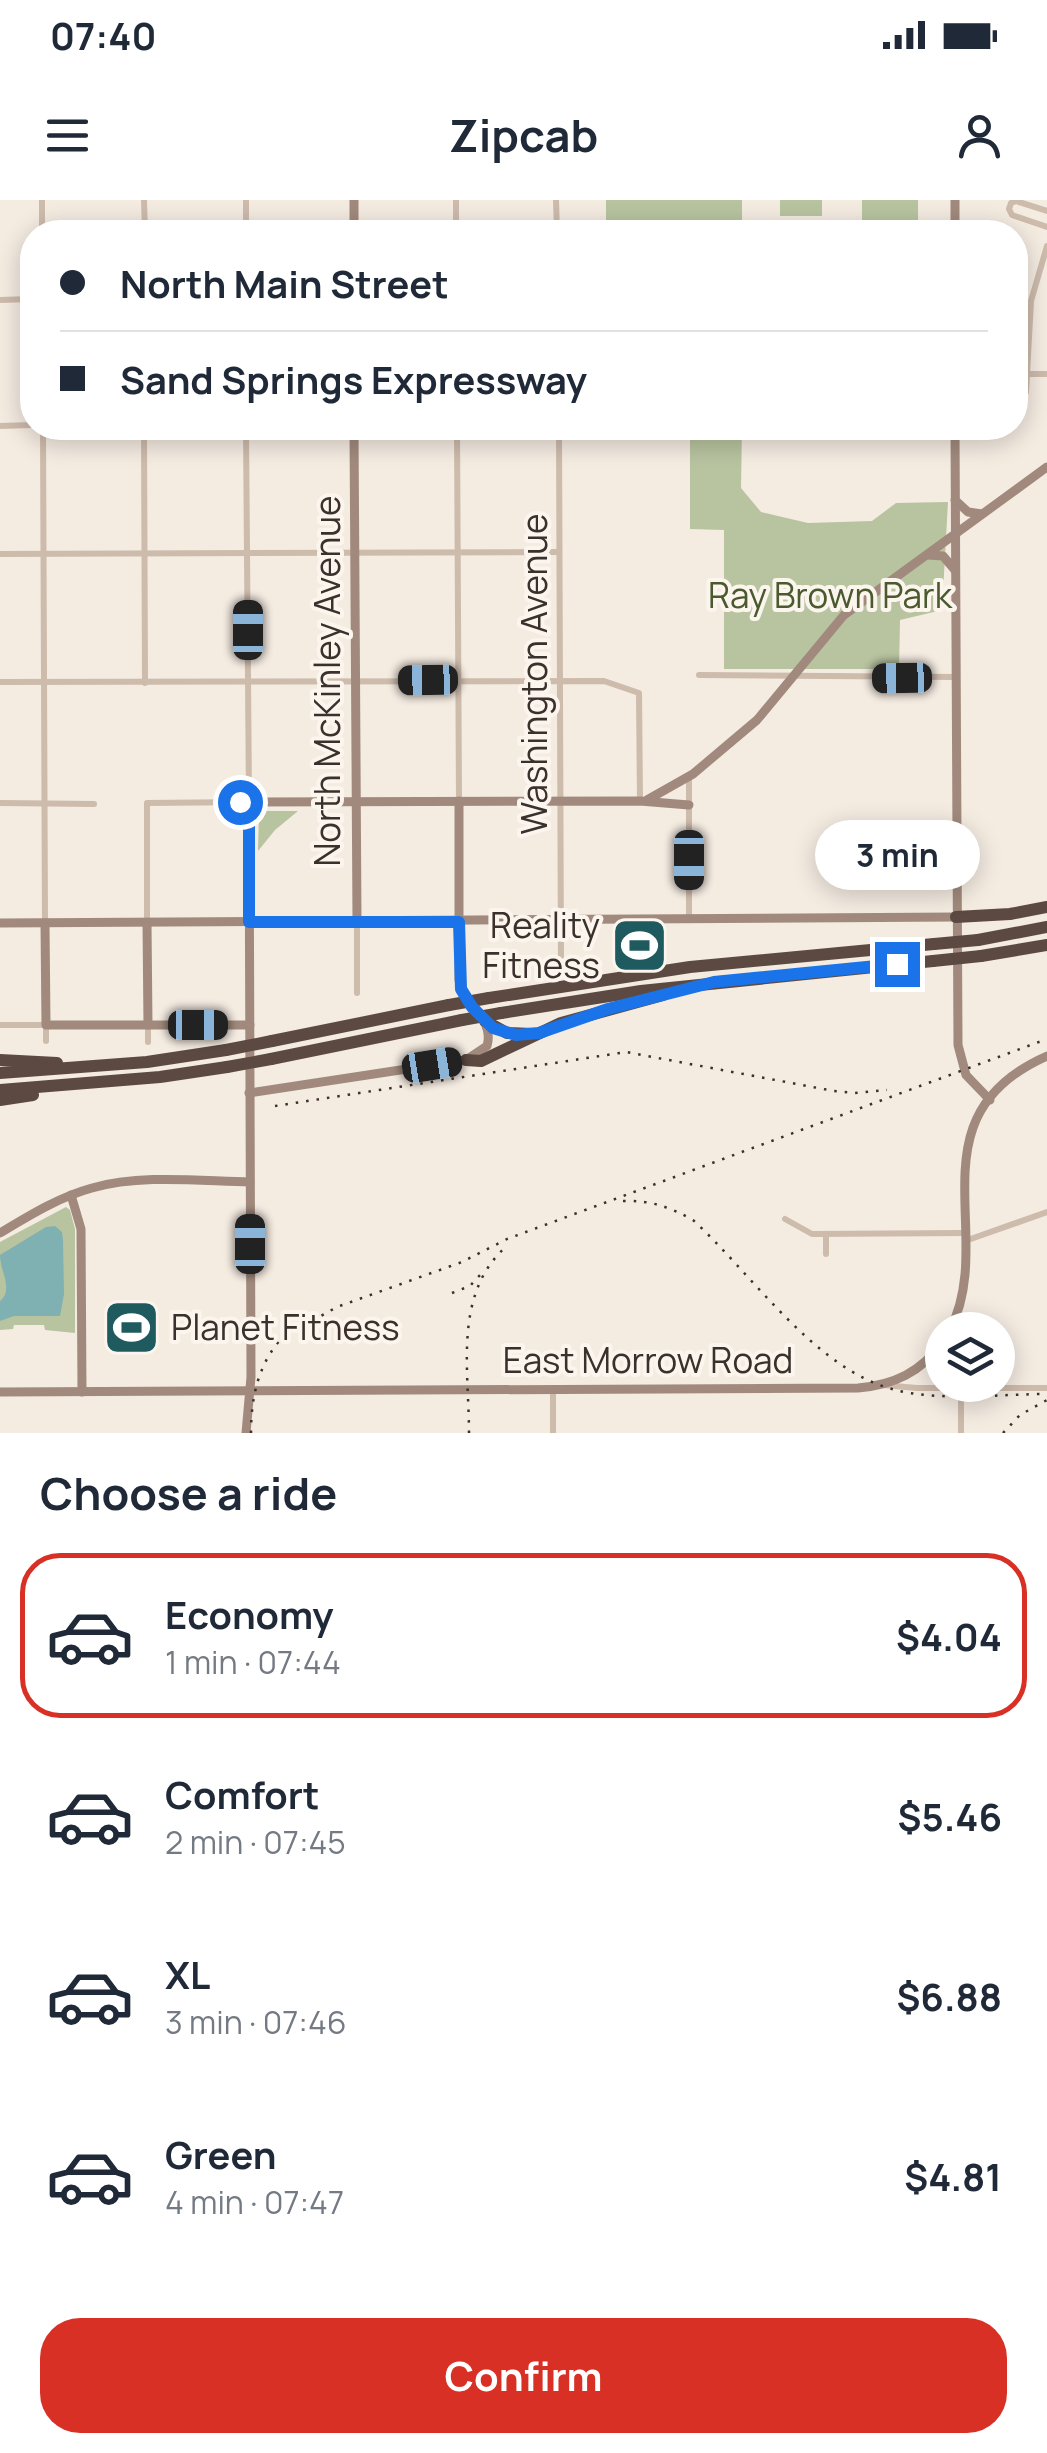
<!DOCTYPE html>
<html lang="en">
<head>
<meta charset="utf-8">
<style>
  body { margin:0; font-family:Manrope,sans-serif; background:#f2f2f3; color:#1f2937; height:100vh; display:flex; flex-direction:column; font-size:38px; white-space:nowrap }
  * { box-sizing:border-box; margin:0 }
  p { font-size:32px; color:#747a83 }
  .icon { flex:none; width:55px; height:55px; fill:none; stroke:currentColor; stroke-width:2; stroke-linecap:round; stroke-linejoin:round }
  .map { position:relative; height:1233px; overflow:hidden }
  .side { display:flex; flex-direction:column; background:#fff; flex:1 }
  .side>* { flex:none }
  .guide { position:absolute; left:20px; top:20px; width:1008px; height:220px; border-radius:40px; box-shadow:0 5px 25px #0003; display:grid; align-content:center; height:220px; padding:0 40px; background:#fff }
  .tools { position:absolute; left:925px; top:1112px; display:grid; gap:20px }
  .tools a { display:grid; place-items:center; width:90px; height:90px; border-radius:50%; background:#fff; box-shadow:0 5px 25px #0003; font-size:50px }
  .end { position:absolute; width:45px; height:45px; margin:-22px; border:12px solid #1a73e8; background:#fff; box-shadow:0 0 0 5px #fff }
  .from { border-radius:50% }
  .bubble { position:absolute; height:70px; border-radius:35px; background:#fff; box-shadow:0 5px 25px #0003; font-size:32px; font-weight:700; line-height:70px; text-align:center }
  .car { position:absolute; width:30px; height:60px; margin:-30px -15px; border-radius:12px; box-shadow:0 0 8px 2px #0007; background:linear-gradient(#222 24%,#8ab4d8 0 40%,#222 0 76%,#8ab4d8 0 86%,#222 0) }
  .guide b { display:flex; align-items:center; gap:35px; height:95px; font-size:38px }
  .guide b+b { border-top:2px solid #e0e1e3 }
  .guide i { width:25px; height:25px; background:#1f2937 }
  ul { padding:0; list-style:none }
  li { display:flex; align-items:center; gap:30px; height:165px; margin:0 20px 15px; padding:0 20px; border:5px solid transparent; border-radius:40px }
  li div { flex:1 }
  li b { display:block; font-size:38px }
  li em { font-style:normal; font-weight:700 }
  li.selected { border-color:#d93025 }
  li>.icon { width:90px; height:90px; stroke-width:1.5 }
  h2 { padding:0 40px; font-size:45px; line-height:120px }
  .cta { display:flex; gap:20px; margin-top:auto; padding:20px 40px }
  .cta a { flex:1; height:115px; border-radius:40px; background:#d93025; color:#fff; font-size:40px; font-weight:700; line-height:115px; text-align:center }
  .status { display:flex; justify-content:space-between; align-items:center; height:70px; padding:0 50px; background:#fff; direction:ltr }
  .status svg { height:28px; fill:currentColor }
  header { display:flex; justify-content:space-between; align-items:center; height:130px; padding:0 40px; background:#fff; font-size:45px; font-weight:700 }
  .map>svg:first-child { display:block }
  .green { fill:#b8c4a0 }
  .water { fill:#7fb0b2 }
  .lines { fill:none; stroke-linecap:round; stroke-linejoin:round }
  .street { stroke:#cdbbac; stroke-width:6 }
  .secondary { stroke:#a18a7d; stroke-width:9 }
  .highway { stroke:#5c4a42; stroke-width:12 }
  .rail { stroke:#3b302b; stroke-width:2.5; stroke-dasharray:2.5 8; stroke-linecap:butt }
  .highway-bridge { stroke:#5c4a42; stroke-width:12 }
  .route { stroke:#1a73e8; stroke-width:12 }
  .labels { text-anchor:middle; stroke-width:8; stroke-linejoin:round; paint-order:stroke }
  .park-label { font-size:35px; fill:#4a5a2e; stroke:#fbf5ee }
  .street-label { font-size:35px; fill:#3b302b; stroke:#fbf5ee }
  .poi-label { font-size:35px; fill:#3b302b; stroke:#fbf5ee; text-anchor:end }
</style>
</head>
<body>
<div class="status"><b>07:40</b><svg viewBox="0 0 49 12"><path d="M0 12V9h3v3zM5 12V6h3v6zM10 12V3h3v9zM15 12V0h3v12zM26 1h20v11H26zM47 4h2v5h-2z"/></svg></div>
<header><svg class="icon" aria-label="menu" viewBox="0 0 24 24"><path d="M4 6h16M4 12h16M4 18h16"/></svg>Zipcab<svg class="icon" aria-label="person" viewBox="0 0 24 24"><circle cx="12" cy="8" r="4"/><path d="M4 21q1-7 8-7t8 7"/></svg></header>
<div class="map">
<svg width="1047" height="1233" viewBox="0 0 1047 1233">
  <rect width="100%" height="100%" fill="#f4ebe1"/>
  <g class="green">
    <rect x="606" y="0" width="136" height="32"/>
    <rect x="780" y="0" width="42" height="16"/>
    <rect x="862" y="0" width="56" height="32"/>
    <path d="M690 228H742L741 288 761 312 808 323 872 321 896 303 948 302 942 410 900 420 899 469H724V330L690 329Z"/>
    <path d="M259 611H298L275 630 258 651Z"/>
    <path d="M66 1007 70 1010 75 1029V1133L45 1130 44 1125H14L13 1129 0 1130V1042Z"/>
  </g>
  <path class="water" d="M55 1026 62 1032 63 1040 64 1094 60 1116H14L0 1121V1101C14 1090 0 1071 0 1055L46 1027Z"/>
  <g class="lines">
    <g class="street">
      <path d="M42 0V32"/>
      <path d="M144 0 145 32"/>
      <path d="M246 0V32"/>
      <path d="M456 0V32"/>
      <path d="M556 0 557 32"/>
      <path d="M1047 11 1016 1 1011 3 1009 9 1012 15 1047 27"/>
      <path d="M0 100 32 99"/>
      <path d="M1015 174H1047"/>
      <path d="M1015 214 1026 192 1031 101 1047 46"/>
      <path d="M0 226 32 225"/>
      <path d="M43 228 45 723"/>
      <path d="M144 228 145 483"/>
      <path d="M457 228 459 601"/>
      <path d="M559 228 561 766"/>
      <path d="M0 354 559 352"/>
      <path d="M699 475 954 477"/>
      <path d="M0 482 604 481 639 493 640 601"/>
      <path d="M689 577V718"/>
      <path d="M0 603 94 604"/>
      <path d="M357 722V793"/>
      <path d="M147 723V603L249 602 246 228"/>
      <path d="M0 825H46V841"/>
      <path d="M148 825V842"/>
      <path d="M785 1019 812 1034 964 1033"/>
      <path d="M826 1035V1054"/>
      <path d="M965 1041 1047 1012"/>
      <path d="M958 1115 959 1130"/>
      <path d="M883 1185 917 1188H1047"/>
      <path d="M961 1186V1233"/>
      <path d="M553 1189V1233"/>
    </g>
    <g class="secondary">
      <path d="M354 0V32"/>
      <path d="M955 0V32"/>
      <path d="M354 228 357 722"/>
      <path d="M955 228 958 845 966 875 990 900"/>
      <path d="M955 300 968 312 982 314"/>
      <path d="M928 355 943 356 955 370"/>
      <path d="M647 600 693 574 757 520 844 415 1047 267"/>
      <path d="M0 723 956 717"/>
      <path d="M45 723 46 825H250"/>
      <path d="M147 723 148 825"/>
      <path d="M249 893 466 860 487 846C495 818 464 806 459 780V601"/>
      <path d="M71 995 81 1029 82 1192"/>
      <path d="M0 1033C30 1015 59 997 92 988 141 974 199 981 250 982"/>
      <path d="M950 1130C998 1036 909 917 1047 856"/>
      <path d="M0 1192 858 1188C894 1185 921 1172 942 1143"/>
      <path d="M246 1233 251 1177 249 602 640 601 689 605"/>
    </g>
    <g class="highway">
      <path d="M956 717 1010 714 1047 707"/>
      <path d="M978 740 1047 727"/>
      <path d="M981 756 1047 745"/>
      <path d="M489 798 690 767 934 744"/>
      <path d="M501 813 641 791 933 761"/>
      <path d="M485 821 507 833 532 834"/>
      <path d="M272 841 449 805"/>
      <path d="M271 859 462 820"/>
      <path d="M0 860 57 863"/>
      <path d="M466 860 481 861 561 823 663 795"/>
      <path d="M0 873 147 862 226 850"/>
      <path d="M0 890 160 877 227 867"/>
      <path d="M0 900 33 895"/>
    </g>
    <g class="rail">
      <path d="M275 906 626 852 834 891 854 893 887 890"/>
      <path d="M623 1001C650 1000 670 1007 693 1020 752 1074 814 1168 892 1189 937 1202 1000 1194 1047 1194"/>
      <path d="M452 1093 470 1086 481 1074"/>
      <path d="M294 1131 337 1107 462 1062 507 1039 1047 839"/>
      <path d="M251 1233C251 1187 263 1148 302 1120"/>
      <path d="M469 1233C469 1168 453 1092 508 1045"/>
      <path d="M1003 1233 1020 1215 1047 1200"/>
    </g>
    <g class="highway-bridge">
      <path d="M934 744 978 740"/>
      <path d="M933 761 981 756"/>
      <path d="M449 805 489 798"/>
      <path d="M462 820 501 813"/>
      <path d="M226 850 272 841"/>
      <path d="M227 867 271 859"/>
    </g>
  </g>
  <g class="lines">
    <path class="route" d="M240 602H249V722H459L461 789 472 807 493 828 516 835 539 833 608 809 714 782 897 764"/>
  </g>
  <defs>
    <symbol id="stadium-square" viewBox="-11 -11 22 22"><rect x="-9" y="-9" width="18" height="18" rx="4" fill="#1f5a5e" stroke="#fbf5ee"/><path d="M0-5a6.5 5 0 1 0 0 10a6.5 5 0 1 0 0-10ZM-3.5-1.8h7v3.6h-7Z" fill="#fff"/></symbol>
  </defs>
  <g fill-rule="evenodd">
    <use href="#stadium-square" x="608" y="714" width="63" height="63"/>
    <use href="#stadium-square" x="100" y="1096" width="63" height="63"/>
  </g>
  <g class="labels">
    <g class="park-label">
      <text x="830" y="408">Ray Brown Park</text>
    </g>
    <g class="street-label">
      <text transform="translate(535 474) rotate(-90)" y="12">Washington Avenue</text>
      <text transform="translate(328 481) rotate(-90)" y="12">North McKinley Avenue</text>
      <text x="648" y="1173">East Morrow Road</text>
    </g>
    <g class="poi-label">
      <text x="600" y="738">Reality<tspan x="600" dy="40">Fitness</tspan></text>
      <text x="171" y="1140" text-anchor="start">Planet Fitness</text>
    </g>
  </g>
</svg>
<div class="tools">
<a><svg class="icon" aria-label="layers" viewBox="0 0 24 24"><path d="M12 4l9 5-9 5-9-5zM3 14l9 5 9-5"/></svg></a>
</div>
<i class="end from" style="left:240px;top:602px"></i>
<i class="end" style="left:897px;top:764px"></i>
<div class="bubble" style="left:815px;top:620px;width:165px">3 min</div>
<i class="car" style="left:248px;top:430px;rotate:0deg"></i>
<i class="car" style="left:902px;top:478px;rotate:269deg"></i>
<i class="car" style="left:428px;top:480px;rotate:269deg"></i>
<i class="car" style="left:689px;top:660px;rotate:180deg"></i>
<i class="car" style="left:198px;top:825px;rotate:90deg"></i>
<i class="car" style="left:432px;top:865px;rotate:81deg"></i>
<i class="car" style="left:250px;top:1044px;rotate:0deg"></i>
<div class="guide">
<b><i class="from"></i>North Main Street</b>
<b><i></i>Sand Springs Expressway</b>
</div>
</div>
<section class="side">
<h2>Choose a ride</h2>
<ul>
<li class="selected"><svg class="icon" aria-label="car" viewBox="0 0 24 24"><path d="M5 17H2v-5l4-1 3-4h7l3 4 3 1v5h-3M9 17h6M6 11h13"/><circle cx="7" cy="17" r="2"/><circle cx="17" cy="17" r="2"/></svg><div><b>Economy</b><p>1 min · 07:44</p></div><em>$4.04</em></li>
<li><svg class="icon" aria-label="car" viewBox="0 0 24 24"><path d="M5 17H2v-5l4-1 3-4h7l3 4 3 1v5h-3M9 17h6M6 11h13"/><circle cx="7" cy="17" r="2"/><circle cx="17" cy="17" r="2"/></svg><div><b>Comfort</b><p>2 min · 07:45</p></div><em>$5.46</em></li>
<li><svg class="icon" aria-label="car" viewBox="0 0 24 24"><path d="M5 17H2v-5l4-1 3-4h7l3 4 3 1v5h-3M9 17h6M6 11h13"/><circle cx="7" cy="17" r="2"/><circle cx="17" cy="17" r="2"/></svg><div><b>XL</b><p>3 min · 07:46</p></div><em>$6.88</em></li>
<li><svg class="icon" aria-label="car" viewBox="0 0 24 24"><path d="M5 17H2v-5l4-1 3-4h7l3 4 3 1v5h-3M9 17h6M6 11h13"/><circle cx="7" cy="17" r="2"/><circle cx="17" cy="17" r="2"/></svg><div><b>Green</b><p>4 min · 07:47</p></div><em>$4.81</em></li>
</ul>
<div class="cta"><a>Confirm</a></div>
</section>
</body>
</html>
